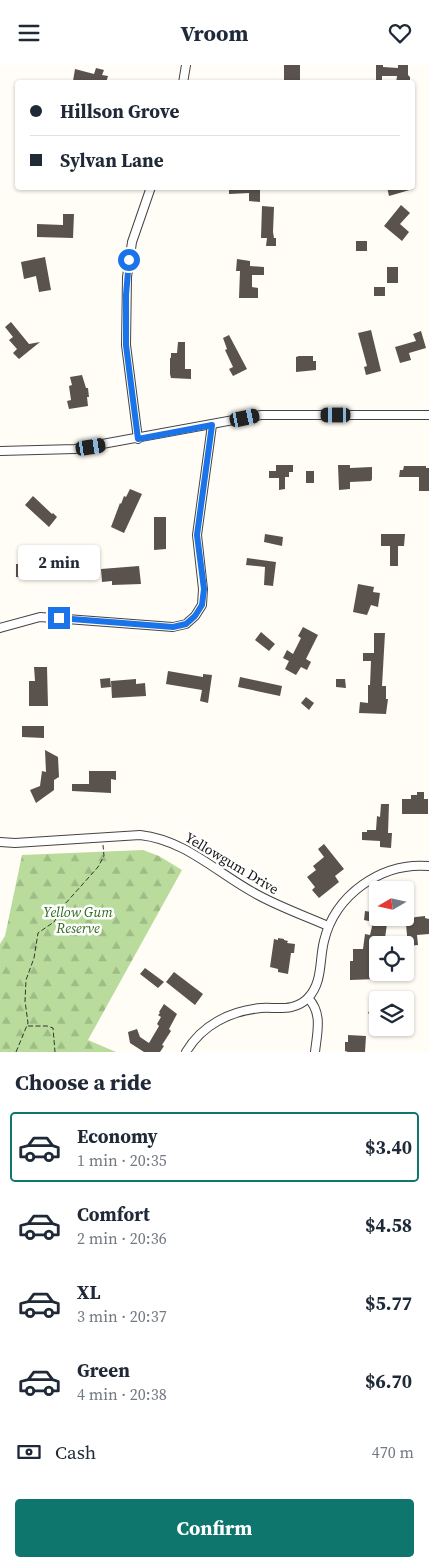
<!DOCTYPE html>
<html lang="en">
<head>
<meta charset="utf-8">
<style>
  body { margin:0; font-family:"Source Serif 4",serif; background:#f2f2f3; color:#1f2937; height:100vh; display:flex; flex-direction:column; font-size:19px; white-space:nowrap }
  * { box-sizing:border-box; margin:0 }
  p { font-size:16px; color:#747a83 }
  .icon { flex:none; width:28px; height:28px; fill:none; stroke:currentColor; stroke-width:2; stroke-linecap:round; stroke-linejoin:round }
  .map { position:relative; height:987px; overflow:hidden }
  .sheet { display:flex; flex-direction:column; background:#fff; flex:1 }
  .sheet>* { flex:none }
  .hud { position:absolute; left:15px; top:15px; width:400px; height:110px; border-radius:5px; box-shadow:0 1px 4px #0004; display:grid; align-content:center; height:110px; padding:0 15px; background:#fff }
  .needle { width:32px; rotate:261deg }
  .fabs { position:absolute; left:369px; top:816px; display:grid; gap:10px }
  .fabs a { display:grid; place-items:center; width:45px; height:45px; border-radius:5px; background:#fff; box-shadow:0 1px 4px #0004; font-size:25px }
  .end { position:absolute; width:22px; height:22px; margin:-11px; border:6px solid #1a73e8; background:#fff; box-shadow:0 0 0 2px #fff }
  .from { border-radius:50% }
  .bubble { position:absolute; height:35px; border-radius:5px; background:#fff; box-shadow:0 1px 4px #0004; font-size:16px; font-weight:700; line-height:35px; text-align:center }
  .car { position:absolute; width:15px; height:30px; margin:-15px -8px; border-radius:6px; box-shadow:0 0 4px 1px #0007; background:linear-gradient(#222 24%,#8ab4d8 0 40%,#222 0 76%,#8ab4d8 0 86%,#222 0) }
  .hud b { display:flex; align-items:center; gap:18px; height:48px; font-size:19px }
  .hud b+b { border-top:1px solid #e0e1e3 }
  .hud i { width:12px; height:12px; background:#1f2937 }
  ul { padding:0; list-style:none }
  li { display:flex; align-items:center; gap:15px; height:70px; margin:0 10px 8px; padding:0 5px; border:2px solid transparent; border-radius:5px }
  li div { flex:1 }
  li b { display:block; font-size:19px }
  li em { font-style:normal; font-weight:700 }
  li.on { border-color:#0f766e }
  li>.icon { width:45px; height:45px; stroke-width:1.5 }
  h2 { padding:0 15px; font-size:22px; line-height:60px }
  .pay { display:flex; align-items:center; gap:12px; height:55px; padding:0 15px; font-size:19px }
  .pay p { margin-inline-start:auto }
  .cta { display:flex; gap:10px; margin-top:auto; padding:10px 15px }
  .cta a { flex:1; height:58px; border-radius:5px; background:#0f766e; color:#fff; font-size:20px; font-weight:700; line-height:58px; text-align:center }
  header { display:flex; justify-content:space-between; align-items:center; height:65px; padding:0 15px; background:#fff; font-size:22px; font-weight:700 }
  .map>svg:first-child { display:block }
  .forest { fill:url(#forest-firs) }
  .building { fill:#5a524d }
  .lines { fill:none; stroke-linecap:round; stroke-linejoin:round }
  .street-casing { stroke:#444; stroke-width:10 }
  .path { stroke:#333; stroke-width:1; stroke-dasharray:5 2.5; stroke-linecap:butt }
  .street { stroke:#fff; stroke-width:8 }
  .route { stroke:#1a73e8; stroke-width:6 }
  .labels { text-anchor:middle; stroke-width:5; stroke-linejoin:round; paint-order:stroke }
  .street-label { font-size:14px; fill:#111; stroke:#fff }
  .park-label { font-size:14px; font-style:italic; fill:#2f6b1f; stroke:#fff }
</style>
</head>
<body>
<header><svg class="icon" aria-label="menu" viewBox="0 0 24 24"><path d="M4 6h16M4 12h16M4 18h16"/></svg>Vroom<svg class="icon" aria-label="heart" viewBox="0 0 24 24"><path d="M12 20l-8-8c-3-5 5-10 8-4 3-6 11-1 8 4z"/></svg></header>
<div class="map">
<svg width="429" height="987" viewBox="0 0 429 987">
  <defs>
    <pattern id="forest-firs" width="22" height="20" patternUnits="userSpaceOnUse" patternTransform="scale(1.25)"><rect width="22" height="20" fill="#b9dc9c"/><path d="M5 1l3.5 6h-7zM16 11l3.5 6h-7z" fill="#9ebc85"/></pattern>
  </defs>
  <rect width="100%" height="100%" fill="#fffdf5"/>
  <path class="forest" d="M143 785 159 791 182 805 88 975 116 987H0V879L5 871 22 790Z"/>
  <g class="building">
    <rect x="284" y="0" width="16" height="18"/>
    <path d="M376 0H383V2L398 3V0H408V10L410 12V18H396L397 11H382V18H376Z"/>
    <path d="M96 3 104 5 102 10 108 11 106 18H80L73 16 75 4 94 9Z"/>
    <path d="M229 122H260V137L249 136V128L229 129Z"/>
    <path d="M387 122H413V124L389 131Z"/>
    <path d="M401 140 410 148 400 159 409 167 402 176 384 161Z"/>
    <path d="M262 141 274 142 273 167 274 173H276V181H266L267 173H261Z"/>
    <path d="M63 149H74L73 173 37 172V159L63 160Z"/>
    <rect x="356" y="176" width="11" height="10"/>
    <path d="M45 192 51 225 39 227 36 211 24 214 21 197Z"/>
    <path d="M237 194 250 196V201L264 202V210H252V222L258 223V233H239L240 206H236Z"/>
    <rect x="387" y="202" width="11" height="16"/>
    <rect x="374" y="222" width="11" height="9"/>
    <path d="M11 257 29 279 40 277 19 294 13 288 17 284 9 275 13 272 5 262Z"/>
    <path d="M371 265 381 306 366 310 364 302 367 301 358 268Z"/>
    <path d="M421 266 426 283 409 288 411 295 400 298 395 282 416 276 413 269Z"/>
    <path d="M229 270 247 304 233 311 229 304 233 302 225 285 227 284 223 273Z"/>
    <path d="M178 277H185V304H191V314L171 313 170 309V293H171V288H177Z"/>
    <path d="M299 291H313V296H316V305L296 307V292Z"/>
    <path d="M82 310 86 323H88L89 332H87L88 341 69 344 67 336 71 335 69 321 72 320 70 312Z"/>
    <path d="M276 400H293V407H289V412H285V424L279 425V413H269V406H276Z"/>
    <path d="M338 400H350V403L372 402V414L371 416 350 417V424L339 425Z"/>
    <path d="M404 401H426V403H429V426H419V412H399L400 405H403Z"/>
    <rect x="306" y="406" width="8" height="12"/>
    <path d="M130 424 142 429 124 468 111 462 120 438 121 439 124 431 126 432Z"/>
    <path d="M33 431 52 449 53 448 57 452 49 462 25 440Z"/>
    <path d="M154 452H166V484L154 485Z"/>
    <path d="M265 469 283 472 282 481 264 477Z"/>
    <path d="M381 469H405L404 481H398V501H390V481H381Z"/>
    <path d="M247 493 276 497 273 521 264 520 265 502 246 500Z"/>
    <path d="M27 497 54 499V509H48L47 514 16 512V499H27Z"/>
    <path d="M139 501 141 519 112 520V516L102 517 101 504Z"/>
    <path d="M358 519 374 522 373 527 380 528 378 542 371 540 367 550 353 547Z"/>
    <path d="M303 562 318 570 306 594 311 597 307 605 301 602 296 610 285 604 289 596 283 593 287 585 293 589 301 573 298 571Z"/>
    <path d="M261 567 275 579 269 586 255 575Z"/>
    <path d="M374 568H385L382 621H386V634H388L386 649 359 648 360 637 368 638V620H370L371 596H363V588H374Z"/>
    <path d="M34 602H47L48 641H29V616H35Z"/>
    <path d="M168 606 203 612V609L212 610 208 638 200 636 202 625 166 619Z"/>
    <path d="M240 612 282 621 280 631 238 622Z"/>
    <path d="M110 613 111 622 101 623 100 614Z"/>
    <path d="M136 614V619L145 618 146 631 112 633 111 616Z"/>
    <path d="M336 614H345L346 623 336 622Z"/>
    <path d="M306 632 314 638 309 645 301 638Z"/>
    <path d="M22 661H44V673L22 672Z"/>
    <path d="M45 685 58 692 59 712 54 715V725L36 738 30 725 40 721 42 706 46 707Z"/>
    <path d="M89 706H116V715L111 714V728L72 726V719H89Z"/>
    <path d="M417 727H424V734H428V749H402V734H411V730H417Z"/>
    <path d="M381 739H389L388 768H392L391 783 380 782V776L362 775V767H367V765H376L377 751 380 752Z"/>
    <path d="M324 779 344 804 335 811 339 817 319 833 312 825 315 822 307 812 316 805 313 801 324 792 318 784Z"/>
    <path d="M365 846 378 848V852H388L384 880 375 878 377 914 350 915V896H353V884H363L365 869 370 870 373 857 364 855Z"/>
    <path d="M425 851V853L429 854V869L417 870 418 880 408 881 406 859 411 858 412 853 416 852Z"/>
    <path d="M278 873 284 874V875L288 876 287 878 295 879 294 888H291L288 909 278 907V904L270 902 274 874 278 875Z"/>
    <path d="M145 903 164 917 158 923 140 909Z"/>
    <path d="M174 907 203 929 195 940 166 917Z"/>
    <path d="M164 939 177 949 169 964 171 966 162 980 164 981 160 987H144L130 978 128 967 137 964 140 972 149 978 159 961 157 959 161 952 158 950 160 948 159 947Z"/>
    <path d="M378 944V969H377L368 947Z"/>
    <path d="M348 970 366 971 365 987H348L345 986V977H348Z"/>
  </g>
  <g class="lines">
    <defs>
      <g id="street">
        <path d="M183 18 186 0"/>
        <path d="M138 374 126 280 127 212 132 177 151 122"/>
        <path d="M0 386 75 384 261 350H429"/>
        <path d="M0 563 40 552 173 562 186 559 195 551 202 540 203 524 197 470 212 360"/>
        <path d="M0 777 15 778 140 770C186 775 218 809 258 830 280 842 305 851 328 861"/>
        <path d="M308 933C323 948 317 968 315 987"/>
        <path d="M186 987C202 960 230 946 261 943 278 942 294 947 308 933 323 917 319 896 324 876 335 830 381 797 429 801"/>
      </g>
    </defs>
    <use href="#street" class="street-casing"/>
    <g class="path">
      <path d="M28 961H47L53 963 55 987"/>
      <path d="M16 987 28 958 25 936 26 915 34 893 38 868 54 857 65 839 98 802 104 791 103 780"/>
    </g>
    <use href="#street" class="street"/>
  </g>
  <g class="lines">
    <path class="route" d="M59 553 173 562 186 559 195 551 202 540 204 524 197 470 212 360 138 374 126 280V230L129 195"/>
  </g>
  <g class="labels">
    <g class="street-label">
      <text transform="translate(232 798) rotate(31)" y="5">Yellowgum Drive</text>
    </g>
    <g class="park-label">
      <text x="78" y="852">Yellow Gum<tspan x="78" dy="16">Reserve</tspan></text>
    </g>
  </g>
</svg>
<div class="fabs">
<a><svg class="needle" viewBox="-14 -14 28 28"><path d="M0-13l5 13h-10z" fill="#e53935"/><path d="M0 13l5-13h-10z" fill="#747a83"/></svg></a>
<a><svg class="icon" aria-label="locate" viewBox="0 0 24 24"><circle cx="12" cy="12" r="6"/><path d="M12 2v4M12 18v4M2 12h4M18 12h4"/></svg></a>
<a><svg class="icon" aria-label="layers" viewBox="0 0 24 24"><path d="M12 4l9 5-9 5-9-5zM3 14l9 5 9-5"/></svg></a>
</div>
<i class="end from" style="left:129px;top:195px"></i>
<i class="end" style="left:59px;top:553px"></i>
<div class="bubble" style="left:18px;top:480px;width:82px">2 min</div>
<i class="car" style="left:336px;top:350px;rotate:270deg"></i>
<i class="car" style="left:245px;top:353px;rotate:78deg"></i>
<i class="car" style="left:91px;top:382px;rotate:81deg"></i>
<div class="hud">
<b><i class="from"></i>Hillson Grove</b>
<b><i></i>Sylvan Lane</b>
</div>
</div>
<section class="sheet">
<h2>Choose a ride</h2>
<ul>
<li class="on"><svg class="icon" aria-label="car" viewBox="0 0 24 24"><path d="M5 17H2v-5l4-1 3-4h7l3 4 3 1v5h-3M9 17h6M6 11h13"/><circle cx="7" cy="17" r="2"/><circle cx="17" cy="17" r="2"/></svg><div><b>Economy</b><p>1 min · 20:35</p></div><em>$3.40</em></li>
<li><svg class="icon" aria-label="car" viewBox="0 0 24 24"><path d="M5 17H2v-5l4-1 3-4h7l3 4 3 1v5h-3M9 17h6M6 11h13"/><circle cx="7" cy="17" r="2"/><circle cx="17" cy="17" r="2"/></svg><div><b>Comfort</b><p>2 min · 20:36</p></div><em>$4.58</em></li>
<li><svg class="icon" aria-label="car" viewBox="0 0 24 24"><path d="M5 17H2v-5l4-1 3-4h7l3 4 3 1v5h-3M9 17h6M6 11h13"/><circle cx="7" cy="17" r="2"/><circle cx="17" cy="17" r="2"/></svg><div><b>XL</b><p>3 min · 20:37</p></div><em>$5.77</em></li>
<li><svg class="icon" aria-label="car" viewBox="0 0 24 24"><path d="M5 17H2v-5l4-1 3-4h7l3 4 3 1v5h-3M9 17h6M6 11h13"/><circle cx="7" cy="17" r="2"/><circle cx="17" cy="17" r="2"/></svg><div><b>Green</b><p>4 min · 20:38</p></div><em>$6.70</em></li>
</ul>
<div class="pay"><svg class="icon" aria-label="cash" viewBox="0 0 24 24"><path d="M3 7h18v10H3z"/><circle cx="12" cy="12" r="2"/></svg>Cash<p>470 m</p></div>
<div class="cta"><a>Confirm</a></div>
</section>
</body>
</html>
